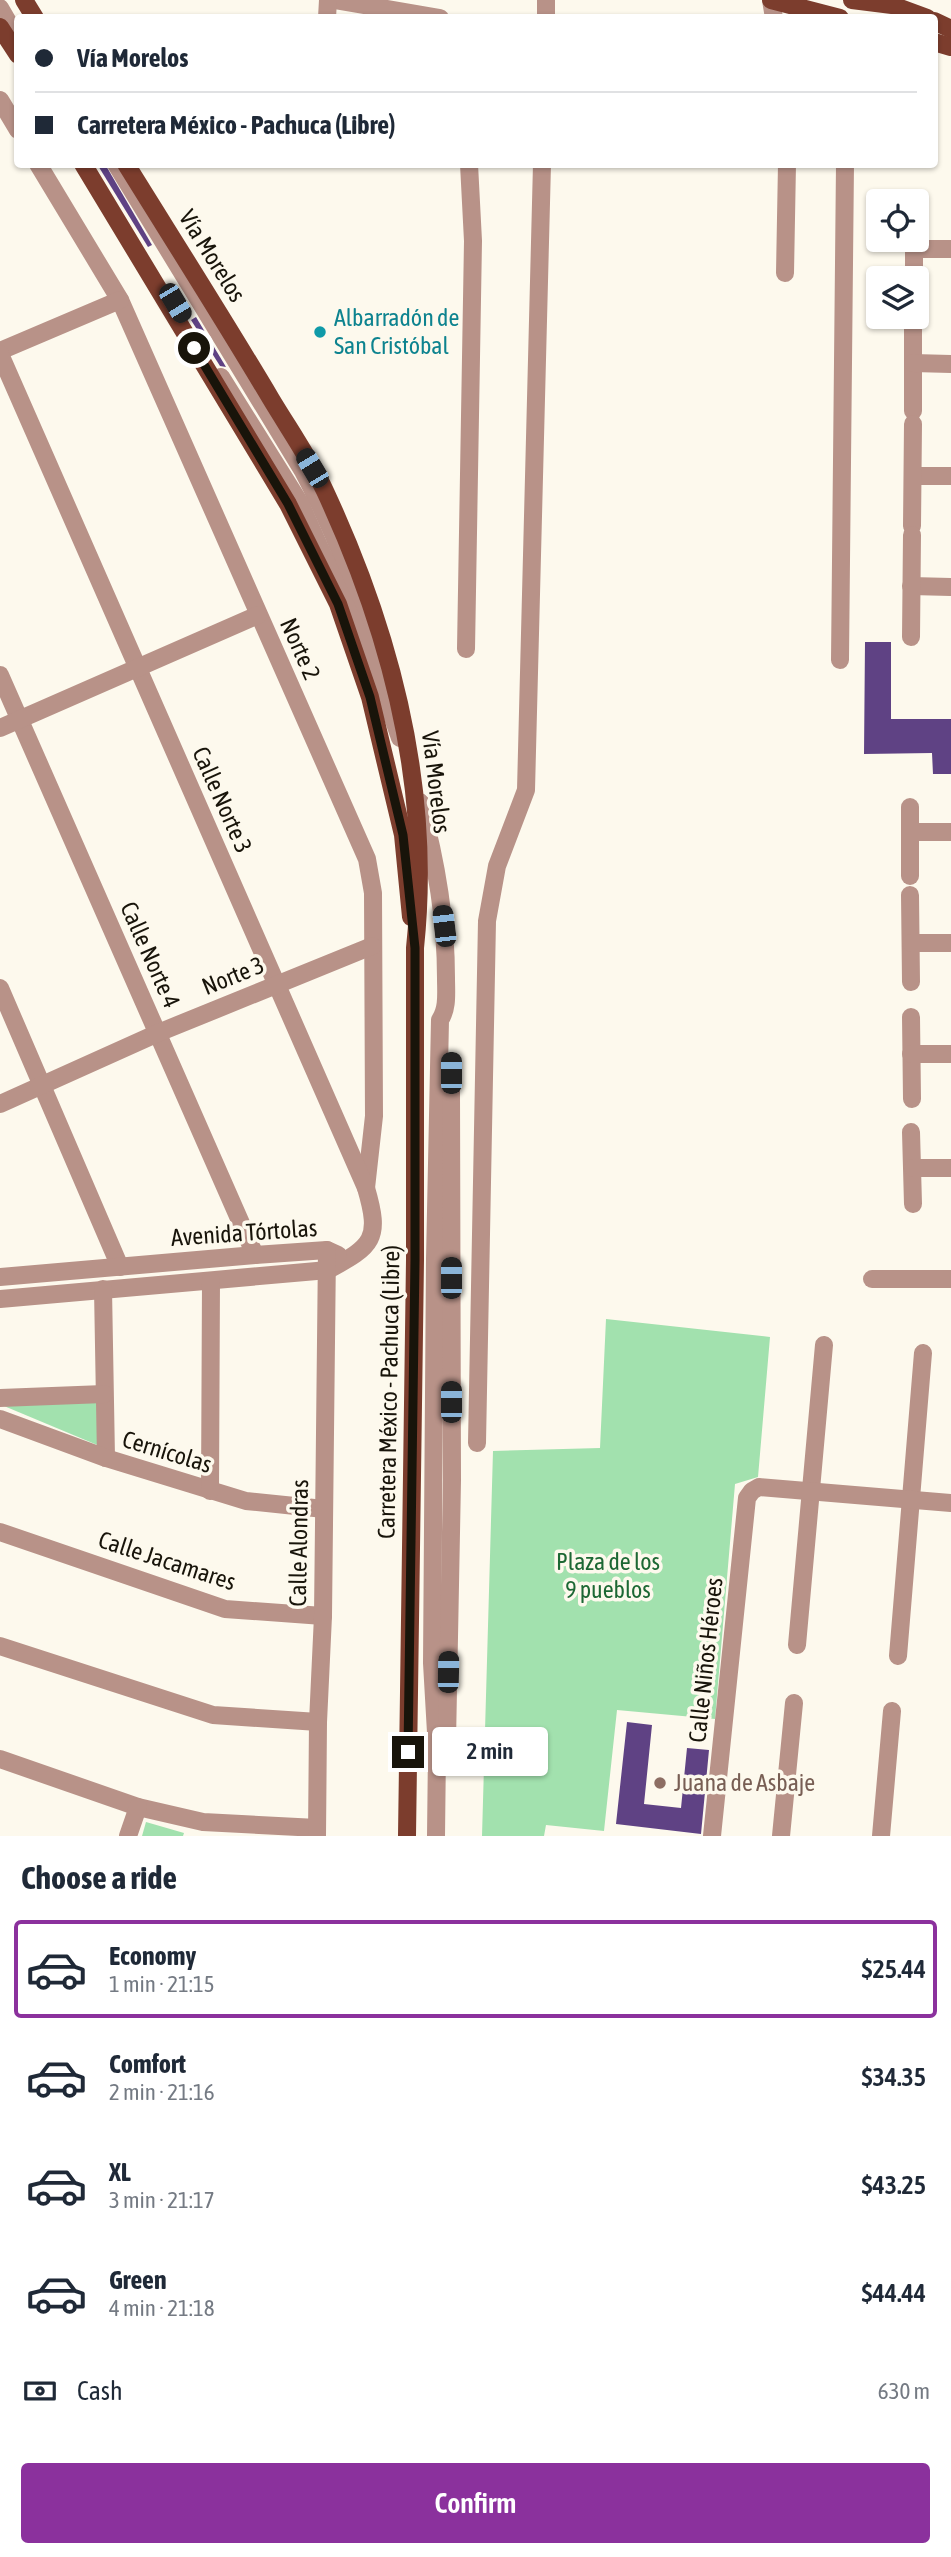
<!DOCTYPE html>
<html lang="en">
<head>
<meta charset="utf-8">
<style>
  body { margin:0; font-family:"Asap Condensed",sans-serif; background:#f6f6f7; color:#1f2937; height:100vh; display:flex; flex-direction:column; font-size:26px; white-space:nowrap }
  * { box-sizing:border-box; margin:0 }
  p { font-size:23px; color:#747a83 }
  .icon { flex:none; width:38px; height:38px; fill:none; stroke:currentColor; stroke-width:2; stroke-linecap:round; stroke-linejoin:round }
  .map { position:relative; height:1836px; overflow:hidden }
  .details { display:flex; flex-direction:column; background:#fff; flex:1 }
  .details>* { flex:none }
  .top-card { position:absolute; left:14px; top:14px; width:924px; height:154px; border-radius:7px; box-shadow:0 2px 5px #0004; display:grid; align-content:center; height:154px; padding:0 21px; background:#fff }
  .buttons { position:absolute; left:866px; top:189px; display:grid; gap:14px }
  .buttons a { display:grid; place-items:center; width:63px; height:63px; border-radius:7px; background:#fff; box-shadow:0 2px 5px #0004; font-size:35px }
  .end { position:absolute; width:32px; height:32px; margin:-16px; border:9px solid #18140a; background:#fff; box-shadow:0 0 0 4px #fff }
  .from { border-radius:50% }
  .bubble { position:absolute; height:49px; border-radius:7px; background:#fff; box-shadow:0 2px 5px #0004; font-size:23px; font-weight:600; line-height:49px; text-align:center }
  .car { position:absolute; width:21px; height:42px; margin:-21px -10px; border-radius:9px; box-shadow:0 0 5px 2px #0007; background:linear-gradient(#222 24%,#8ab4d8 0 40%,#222 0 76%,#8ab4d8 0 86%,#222 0) }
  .top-card b { display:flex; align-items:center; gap:24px; height:66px; font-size:26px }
  .top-card b+b { border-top:2px solid #e0e1e3 }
  .top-card i { width:18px; height:18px; background:#1f2937 }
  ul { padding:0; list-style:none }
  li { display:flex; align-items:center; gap:21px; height:98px; margin:0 14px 10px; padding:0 7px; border:4px solid transparent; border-radius:7px }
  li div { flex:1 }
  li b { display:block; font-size:26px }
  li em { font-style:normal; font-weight:600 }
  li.selected { border-color:#8b319d }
  li>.icon { width:63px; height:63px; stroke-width:1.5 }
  h2 { padding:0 21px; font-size:32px; line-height:84px }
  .pay { display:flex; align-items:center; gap:18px; height:77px; padding:0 21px; font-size:26px }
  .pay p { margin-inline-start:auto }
  .cta { display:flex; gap:14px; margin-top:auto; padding:14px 21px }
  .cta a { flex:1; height:80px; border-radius:7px; background:#8b319d; color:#fff; font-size:28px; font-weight:600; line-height:80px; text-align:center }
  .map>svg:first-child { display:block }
  .green { fill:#a2e1ae }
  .building { fill:#5f4284 }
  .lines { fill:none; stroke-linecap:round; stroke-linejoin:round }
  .minor { stroke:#b89288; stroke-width:18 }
  .major { stroke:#7c3d2d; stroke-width:18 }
  .route { stroke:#18140a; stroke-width:9 }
  .culture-dot { fill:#0f9aa8; stroke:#fdf9ed; stroke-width:2.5 }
  .education-dot { fill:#8d6e63; stroke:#fdf9ed; stroke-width:2.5 }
  .labels { text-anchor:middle; stroke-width:7; stroke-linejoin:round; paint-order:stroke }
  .street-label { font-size:24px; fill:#18140a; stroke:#fdf9ed }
  .culture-label { font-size:24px; fill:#0d838f; stroke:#fdf9ed; text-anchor:start }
  .park-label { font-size:24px; fill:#1d6834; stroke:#fdf9ed }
  .education-label { font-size:24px; fill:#785e54; stroke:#fdf9ed; text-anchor:start }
</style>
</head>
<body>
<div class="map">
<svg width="951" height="1836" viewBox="0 0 951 1836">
  <rect width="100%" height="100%" fill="#fdf9ed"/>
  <g class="green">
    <path d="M606 1319 770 1337 758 1477 735 1484 715 1719 617 1710 604 1831 546 1825 544 1836H482L493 1451 600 1448Z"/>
    <path d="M101 1400 102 1447 4 1406Z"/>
    <path d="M146 1822 184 1833 183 1836H142Z"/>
  </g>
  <g class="building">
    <path d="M97 164H105L152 245 148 247Z"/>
    <path d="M196 317 226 367 220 366 191 320Z"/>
    <path d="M865 642H891V719H951V774H933L932 753 864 754Z"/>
    <path d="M627 1722 652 1725 644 1804 681 1808 687 1748 709 1750 701 1834 616 1824Z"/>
  </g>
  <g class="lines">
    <g class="minor">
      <path d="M334 0 440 18"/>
      <path d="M771 0 774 18"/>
      <path d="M0 8 18 39"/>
      <path d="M327 18 328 0"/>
      <path d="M546 18V0"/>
      <path d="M0 100 18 130"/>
      <path d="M38 164 120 300 367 859 373 893 374 1116 366 1188"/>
      <path d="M116 164 303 471C330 522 351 574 368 629L366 636"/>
      <path d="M914 249H951"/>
      <path d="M785 273 787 164"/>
      <path d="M914 278V240"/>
      <path d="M913 317V411"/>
      <path d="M0 351 120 300"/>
      <path d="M0 354 366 1188C381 1239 373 1246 328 1270L0 1299"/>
      <path d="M913 363 951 364"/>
      <path d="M221 377 300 503 358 634 366 639 400 738"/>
      <path d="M913 476H951"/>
      <path d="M912 526 913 424"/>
      <path d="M911 586 951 587"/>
      <path d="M911 637 912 535"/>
      <path d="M466 649 473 241 469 164"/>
      <path d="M840 660 845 164"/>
      <path d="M0 675 255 1255"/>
      <path d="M0 728 258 615"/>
      <path d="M420 802C436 860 446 918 446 978 446 993 448 1008 440 1020L435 1259 432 1663 437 1750 436 1836"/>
      <path d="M910 832H951"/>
      <path d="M910 876V807"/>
      <path d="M910 895 911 982"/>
      <path d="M911 943H951"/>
      <path d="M0 988 120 1267"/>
      <path d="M911 1017 912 1099"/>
      <path d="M911 1054H951"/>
      <path d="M0 1104 158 1033 372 946"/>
      <path d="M911 1132 913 1204"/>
      <path d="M913 1168H951"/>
      <path d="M0 1277 255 1255 327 1250 338 1255"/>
      <path d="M872 1279H951"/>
      <path d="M103 1289 106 1458"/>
      <path d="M0 1398 104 1394"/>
      <path d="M0 1419 106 1458 246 1501 324 1509"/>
      <path d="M477 1443 487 921 497 866 526 790 542 164"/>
      <path d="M210 1491 211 1281"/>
      <path d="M0 1532 225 1609 323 1616"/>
      <path d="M797 1645 824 1345"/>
      <path d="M0 1646 213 1715 318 1722"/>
      <path d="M898 1656 923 1353"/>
      <path d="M447 1742 452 1480 451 1091"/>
      <path d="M0 1759 138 1807 203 1822 317 1828"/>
      <path d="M128 1836 138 1807"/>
      <path d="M317 1836 318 1722 323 1616 327 1250"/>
      <path d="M712 1836 747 1498 752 1491 759 1487 951 1503"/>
      <path d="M781 1836 794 1703"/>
      <path d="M881 1836 892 1711"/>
    </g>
    <g class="major">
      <path d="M24 0 35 18"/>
      <path d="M771 0 840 18"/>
      <path d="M852 0 892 5 927 18"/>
      <path d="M934 21 951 29"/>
      <path d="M0 27 18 55"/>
      <path d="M934 42 951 47"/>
      <path d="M83 164 288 504 338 604 370 697 403 835 411 917"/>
      <path d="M126 164C175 243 224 320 271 399 289 429 310 459 325 491 392 635 432 789 415 948V1260L407 1836"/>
    </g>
  </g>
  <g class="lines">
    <path class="route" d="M194 348 288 504 338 604 370 697 403 835 415 948V1260L408 1752"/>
  </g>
  <circle class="culture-dot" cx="320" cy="332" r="7"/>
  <circle class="education-dot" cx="660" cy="1783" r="7"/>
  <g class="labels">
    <g class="street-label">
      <text transform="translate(212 256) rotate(58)" y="8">Vía Morelos</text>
      <text transform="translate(300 649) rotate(66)" y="8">Norte 2</text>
      <text transform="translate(436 782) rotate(83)" y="8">Vía Morelos</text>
      <text transform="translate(222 800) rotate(66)" y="8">Calle Norte 3</text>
      <text transform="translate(150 955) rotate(66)" y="8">Calle Norte 4</text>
      <text transform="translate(233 976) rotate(-22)" y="8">Norte 3</text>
      <text transform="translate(244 1233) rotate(-4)" y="8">Avenida Tórtolas</text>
      <text transform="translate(389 1392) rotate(-89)" y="8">Carretera México - Pachuca (Libre)</text>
      <text transform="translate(167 1452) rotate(17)" y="8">Cernícolas</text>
      <text transform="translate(299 1543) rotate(-89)" y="8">Calle Alondras</text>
      <text transform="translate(167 1561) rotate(18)" y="8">Calle Jacamares</text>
      <text transform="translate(706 1660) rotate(-84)" y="8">Calle Niños Héroes</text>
    </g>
    <g class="culture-label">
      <text x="334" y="326">Albarradón de<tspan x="334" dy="28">San Cristóbal</tspan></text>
    </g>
    <g class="park-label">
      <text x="608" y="1570">Plaza de los<tspan x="608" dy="28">9 pueblos</tspan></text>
    </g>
    <g class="education-label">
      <text x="674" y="1791">Juana de Asbaje</text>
    </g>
  </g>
</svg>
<div class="buttons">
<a><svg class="icon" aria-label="locate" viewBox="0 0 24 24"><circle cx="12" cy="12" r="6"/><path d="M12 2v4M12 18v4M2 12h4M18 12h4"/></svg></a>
<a><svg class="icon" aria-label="layers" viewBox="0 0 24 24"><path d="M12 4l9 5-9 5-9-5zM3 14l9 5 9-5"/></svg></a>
</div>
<i class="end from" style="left:194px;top:348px"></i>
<i class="end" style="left:408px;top:1752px"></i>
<div class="bubble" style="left:432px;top:1727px;width:116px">2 min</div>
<i class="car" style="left:175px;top:303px;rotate:149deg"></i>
<i class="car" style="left:312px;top:468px;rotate:329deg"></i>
<i class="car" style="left:444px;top:926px;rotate:353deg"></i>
<i class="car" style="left:451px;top:1073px;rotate:0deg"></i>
<i class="car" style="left:451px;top:1278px;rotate:0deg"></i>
<i class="car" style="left:451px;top:1402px;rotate:0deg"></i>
<i class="car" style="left:448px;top:1672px;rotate:1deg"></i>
<div class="top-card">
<b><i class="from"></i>Vía Morelos</b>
<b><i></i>Carretera México - Pachuca (Libre)</b>
</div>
</div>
<section class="details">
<h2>Choose a ride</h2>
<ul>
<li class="selected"><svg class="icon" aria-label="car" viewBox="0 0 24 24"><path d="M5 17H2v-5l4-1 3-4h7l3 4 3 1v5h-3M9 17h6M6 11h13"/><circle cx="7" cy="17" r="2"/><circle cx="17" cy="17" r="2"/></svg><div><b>Economy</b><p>1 min · 21:15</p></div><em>$25.44</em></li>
<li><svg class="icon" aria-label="car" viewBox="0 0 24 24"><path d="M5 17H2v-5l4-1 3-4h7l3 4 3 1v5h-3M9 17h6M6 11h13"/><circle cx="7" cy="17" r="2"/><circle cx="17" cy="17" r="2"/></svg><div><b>Comfort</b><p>2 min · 21:16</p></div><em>$34.35</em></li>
<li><svg class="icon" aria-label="car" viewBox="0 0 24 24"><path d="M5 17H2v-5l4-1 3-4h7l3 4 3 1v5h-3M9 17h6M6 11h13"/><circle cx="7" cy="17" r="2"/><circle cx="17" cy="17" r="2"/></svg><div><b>XL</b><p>3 min · 21:17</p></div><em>$43.25</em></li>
<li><svg class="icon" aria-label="car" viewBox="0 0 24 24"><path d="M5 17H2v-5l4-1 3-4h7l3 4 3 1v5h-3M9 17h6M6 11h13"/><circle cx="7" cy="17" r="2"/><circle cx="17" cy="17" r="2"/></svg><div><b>Green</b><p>4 min · 21:18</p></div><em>$44.44</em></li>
</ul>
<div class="pay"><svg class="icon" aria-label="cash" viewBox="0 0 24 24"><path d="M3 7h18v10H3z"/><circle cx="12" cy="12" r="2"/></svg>Cash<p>630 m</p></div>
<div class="cta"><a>Confirm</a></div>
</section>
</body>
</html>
